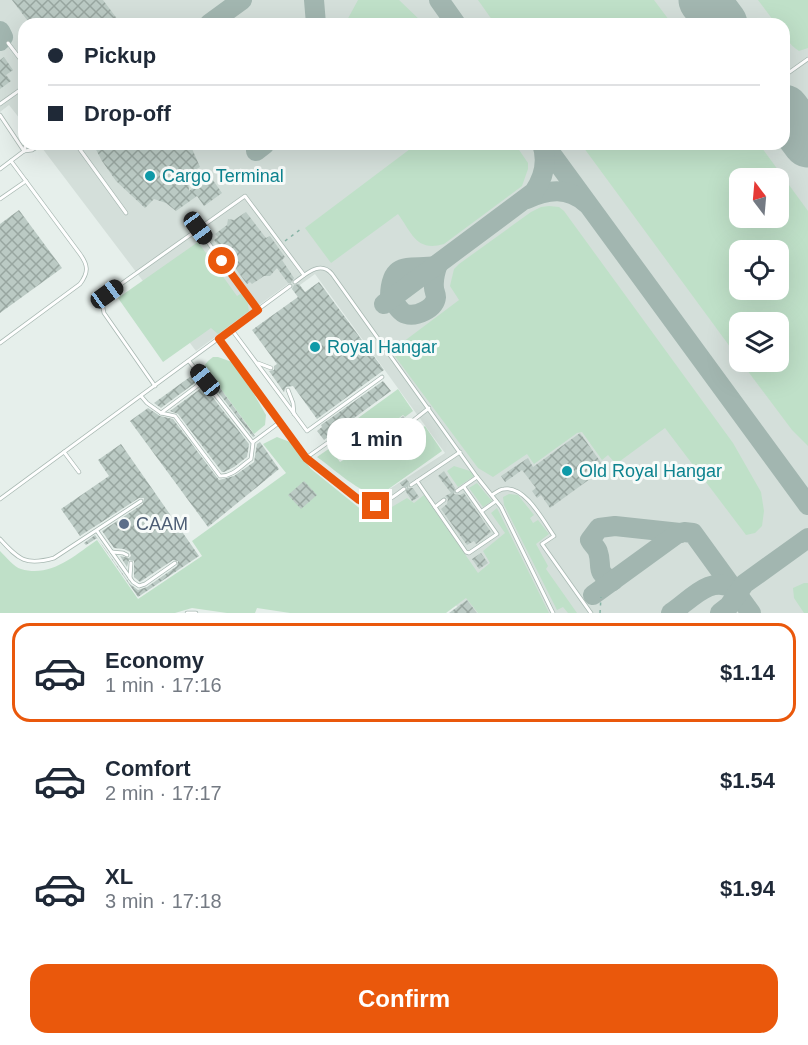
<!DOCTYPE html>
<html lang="en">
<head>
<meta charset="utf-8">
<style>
  body { margin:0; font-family:Helvetica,sans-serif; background:#f2f2f3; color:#1f2937; height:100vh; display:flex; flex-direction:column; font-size:22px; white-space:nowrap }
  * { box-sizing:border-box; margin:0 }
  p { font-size:20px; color:#747a83 }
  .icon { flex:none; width:33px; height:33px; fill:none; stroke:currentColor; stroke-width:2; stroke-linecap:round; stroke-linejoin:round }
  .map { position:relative; height:613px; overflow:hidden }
  .details { display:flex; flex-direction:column; background:#fff; flex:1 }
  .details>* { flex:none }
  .hud { position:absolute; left:18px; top:18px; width:772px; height:132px; border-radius:18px; box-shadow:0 6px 24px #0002; display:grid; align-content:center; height:132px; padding:0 30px; background:#fff }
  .needle { width:39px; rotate:344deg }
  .fabs { position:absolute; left:729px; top:168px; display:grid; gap:12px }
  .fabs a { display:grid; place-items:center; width:60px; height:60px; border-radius:12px; background:#fff; box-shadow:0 6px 24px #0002; font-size:30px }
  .end { position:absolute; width:27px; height:27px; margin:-14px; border:8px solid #ea580c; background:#fff; box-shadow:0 0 0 3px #fff }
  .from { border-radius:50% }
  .bubble { position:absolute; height:42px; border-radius:18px; background:#fff; box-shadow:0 6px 24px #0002; font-size:20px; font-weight:700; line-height:42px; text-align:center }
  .car { position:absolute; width:18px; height:36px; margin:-18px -9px; border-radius:8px; box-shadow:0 0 4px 2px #0007; background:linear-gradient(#222 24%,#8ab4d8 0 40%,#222 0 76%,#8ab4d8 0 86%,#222 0) }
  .hud b { display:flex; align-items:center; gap:21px; height:57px; font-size:22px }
  .hud b+b { border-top:2px solid #e0e1e3 }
  .hud i { width:15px; height:15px; background:#1f2937 }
  ul { padding:10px 0 0; list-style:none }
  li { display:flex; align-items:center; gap:18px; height:99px; margin:0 12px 9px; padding:0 18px; border:3px solid transparent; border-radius:18px }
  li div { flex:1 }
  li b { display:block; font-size:22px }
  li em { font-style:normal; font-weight:700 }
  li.selected { border-color:#ea580c }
  li>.icon { width:54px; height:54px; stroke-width:1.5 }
  .cta { display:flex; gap:12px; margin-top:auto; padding:12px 30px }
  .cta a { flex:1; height:69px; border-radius:18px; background:#ea580c; color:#fff; font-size:24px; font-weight:700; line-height:69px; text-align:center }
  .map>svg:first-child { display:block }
  .built { fill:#d4dfda; fill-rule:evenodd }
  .grass { fill:#bfe0c8; fill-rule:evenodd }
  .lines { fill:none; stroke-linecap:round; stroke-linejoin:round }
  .taxiway { stroke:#a2b6b0; stroke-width:20 }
  .runway { stroke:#a2b6b0; stroke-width:51 }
  .building { fill:url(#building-cross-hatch) }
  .service-casing { stroke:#a8b8b2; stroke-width:4.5 }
  .path { stroke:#86b3a5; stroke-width:1.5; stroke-dasharray:3 4.5; stroke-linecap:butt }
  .service { stroke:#fff; stroke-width:3 }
  .route { stroke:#ea580c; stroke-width:8 }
  .culture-dot { fill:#0f9aa8; stroke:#f7fbf9; stroke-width:2 }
  .service-dot { fill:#5c6f8a; stroke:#f7fbf9; stroke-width:2 }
  .labels { text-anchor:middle; stroke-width:6; stroke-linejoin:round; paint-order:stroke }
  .culture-label { font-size:18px; fill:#0d838f; stroke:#f7fbf9; text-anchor:start }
  .service-label { font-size:18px; fill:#4e5e75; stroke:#f7fbf9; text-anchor:start }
</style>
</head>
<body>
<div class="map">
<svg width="808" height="613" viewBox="0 0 808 613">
  <defs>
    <pattern id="building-cross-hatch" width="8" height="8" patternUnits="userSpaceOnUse" patternTransform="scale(1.5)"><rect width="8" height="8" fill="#bbcac4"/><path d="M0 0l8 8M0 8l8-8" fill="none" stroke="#98a6a0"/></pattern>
  </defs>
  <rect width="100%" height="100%" fill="#e6efeb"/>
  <path class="built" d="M0 0H808V613H462L374 499 445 453 315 274 293 290 288 284 196 351 39 144H784V24H24V124L9 105 0 112ZM740 178H778V218H740ZM740 250H778V290H740ZM740 322H778V362H740Z"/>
  <g class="grass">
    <path d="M358 0H399L424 24H345Z"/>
    <path d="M478 0H654L672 24H495Z"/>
    <path d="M758 0H808V48L799 51C788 44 784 36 784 24H776Z"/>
    <path d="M413 144H515L528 163V169L522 186 444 244C416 252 412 233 398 214L331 263 305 228 414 146Z"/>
    <path d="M581 144H759L808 211V446L792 430 741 362H778V322H740L739 359ZM740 178H778V218H740ZM740 250H778V290H740Z"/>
    <path d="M549 206 559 207 564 211 733 443 761 492 764 511 762 526 755 533 746 535 665 428 616 464 608 455 602 460 582 432 577 433 534 464 527 454 493 477 478 468 391 351 459 300 450 286 454 269 459 264 531 212 541 207Z"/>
    <path d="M198 242 237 296 242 293 247 299 249 311 218 334 211 328 163 362 118 298Z"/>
    <path d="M213 357H218L232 362 243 375 266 415 265 425 254 434 204 366 208 361Z"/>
    <path d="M398 389 413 411 405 417 403 415 378 434 391 451 425 426 442 451 380 495C361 495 333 468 317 457L330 448 340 462 350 456 339 441 346 434 343 429Z"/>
    <path d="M277 437 290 442 311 469 368 515 380 514 407 498 414 503 424 495 478 573 490 563 483 551 505 533 491 513 497 508 549 613H478L466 598 446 613H290L257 608 255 613H227L192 608 175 613H0V551C6 557 14 567 21 569 51 578 75 555 97 540L138 599 202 556 192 541 286 473 263 444Z"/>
    <path d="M454 466 470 471 474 476 458 487 447 471Z"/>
    <path d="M477 483 492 501 483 507 469 488Z"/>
    <path d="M509 494 518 495 534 515 530 518 533 523 538 520 549 534 536 544 548 566 546 569 577 613H568L563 607 557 610 504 505 503 497Z"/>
    <path d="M804 583H808V613H804L794 598 793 588Z"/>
  </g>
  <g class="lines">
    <g class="taxiway">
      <path d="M314 0 316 24"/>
      <path d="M439 0 456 24"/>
      <path d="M209 24 242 0"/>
      <path d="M0 31 3 37 0 41"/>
      <path d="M544 144 808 505"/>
      <path d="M256 151 265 144"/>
      <path d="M527 199C548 189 568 187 586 203"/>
      <path d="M436 266C410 270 391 259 390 296 394 301 399 312 406 314 416 317 435 309 436 297 436 294 434 291 434 288 433 279 435 272 438 264"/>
      <path d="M384 304 534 192C544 177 548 161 542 144"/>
      <path d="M613 581C594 572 603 566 598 552 597 548 592 544 590 540L599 528 615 526 680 533"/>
      <path d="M593 595 677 534 684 532 693 533 751 613"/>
      <path d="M671 613C691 600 711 573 735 590V594"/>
      <path d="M720 613 729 606 744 584 808 538"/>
    </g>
    <g class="runway">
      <path d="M704 0 722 24"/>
      <path d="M784 110 808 142"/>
    </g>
  </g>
  <g class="building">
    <path d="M12 0H103L121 24H30Z"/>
    <path d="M4 57 13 70 6 75 11 81 0 89V60Z"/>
    <path d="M93 144H190L200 167 188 174 189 191 210 176 222 193 204 206 197 196 176 211 166 203 154 199 145 208 116 181 102 161Z"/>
    <path d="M19 210 62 268 0 313V224Z"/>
    <path d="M246 212 266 238 270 236 285 257 282 260 294 278 291 283H288L277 268 270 276H264L252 284 250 282 247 284 214 240 218 237 215 234 227 225 228 219 234 220Z"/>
    <path d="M319 282 384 370 317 419 293 386 286 387 284 392 269 371 274 370V366L277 364 252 330 298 297 292 289 294 285 299 284 305 292Z"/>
    <path d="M204 366 255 436 253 437 200 369Z"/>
    <path d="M194 374 199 380 161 408 154 403Z"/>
    <path d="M383 381 391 391 324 440 317 431 322 427 321 425Z"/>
    <path d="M204 386 249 444 247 457 234 467 224 472H222L178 414 170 411Z"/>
    <path d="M148 408 160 416 173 419 219 480 234 476 254 462 257 444 260 442 279 469 208 527 130 421Z"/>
    <path d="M403 416 407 421V425L411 427 415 432 391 450 379 433Z"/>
    <path d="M580 433 605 468 550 508 541 495 537 498 532 491 536 488 522 470 505 482 501 476 528 458 533 467Z"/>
    <path d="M121 444 199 556 138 597 97 538 86 545 84 543 95 535 130 584 138 590 147 587 177 566 178 561 173 560 140 582 134 577V561L129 560 127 567 120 556 129 558 131 556 130 552 124 549 114 548 102 531 143 504 144 498H139L80 536 61 509 109 476 98 460Z"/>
    <path d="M444 471 455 488 454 494 460 495 464 493 491 532 476 544 474 541 467 545 441 509 447 504 448 499 445 496 451 493 438 476Z"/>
    <path d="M406 479 409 482 408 488H413L419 497 412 501 406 492 407 487 402 486 400 483Z"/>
    <path d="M304 481 317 495 301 509 288 495Z"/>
    <path d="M481 553 488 563 479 569 472 559Z"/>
    <path d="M467 600 477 613H449Z"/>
  </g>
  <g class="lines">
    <defs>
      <g id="service">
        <path d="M8 43 24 64"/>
        <path d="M784 76 808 59"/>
        <path d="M0 104 24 87"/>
        <path d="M0 115 24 151"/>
        <path d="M76 144 126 213"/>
        <path d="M24 151 26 144"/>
        <path d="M0 169 24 151 32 150 42 144"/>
        <path d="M0 199 26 181"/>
        <path d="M198 228 257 311"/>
        <path d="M295 282C306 274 320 260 332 274L477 477 501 507 553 613"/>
        <path d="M232 330 307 431 382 377"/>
        <path d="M220 339 306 458 317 468 367 504C383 506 392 498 404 489"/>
        <path d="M0 343 80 284C89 272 88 265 80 254L11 161"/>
        <path d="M258 363 271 368"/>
        <path d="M155 386 104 313 102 303 107 294 245 196 304 275"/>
        <path d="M288 390 293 403 294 414"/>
        <path d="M141 396 147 403 161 413 175 416 220 476C232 477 241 466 251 459L253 443 189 361"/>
        <path d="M161 413 205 380"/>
        <path d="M410 423 429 408"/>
        <path d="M253 442 280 422"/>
        <path d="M64 452 79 472"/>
        <path d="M306 458 340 434"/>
        <path d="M417 481 466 552 469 553 497 534 464 487"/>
        <path d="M411 485 460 452"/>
        <path d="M457 491 477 477"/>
        <path d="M492 495C495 493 500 489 504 489 525 485 544 522 554 536L542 544 591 613"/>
        <path d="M0 499 290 286"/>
        <path d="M435 507 444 500"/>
        <path d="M482 511 496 501"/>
        <path d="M97 531 133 582 139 586 145 584 175 563"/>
        <path d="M0 539C19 560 26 566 54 558L141 501"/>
        <path d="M112 552 123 553 127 555"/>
        <path d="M130 578 131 563"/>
        <path d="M187 613H196"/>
      </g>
    </defs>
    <use href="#service" class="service-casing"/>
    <g class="path">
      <path d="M285 241 301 229"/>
      <path d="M600 613 601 597"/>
    </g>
    <use href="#service" class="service"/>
  </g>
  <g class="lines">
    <path class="route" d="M222 261 258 310 219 339 306 458 359 500 367 504 376 506"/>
  </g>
  <g class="culture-dot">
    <circle cx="150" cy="176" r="6"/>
    <circle cx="315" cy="347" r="6"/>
    <circle cx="567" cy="471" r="6"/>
  </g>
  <circle class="service-dot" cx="124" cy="524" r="6"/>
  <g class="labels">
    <g class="culture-label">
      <text x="162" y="182">Cargo Terminal</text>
      <text x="327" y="353">Royal Hangar</text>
      <text x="579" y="477">Old Royal Hangar</text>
    </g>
    <g class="service-label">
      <text x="136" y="530">CAAM</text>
    </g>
  </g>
</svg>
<div class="fabs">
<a><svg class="needle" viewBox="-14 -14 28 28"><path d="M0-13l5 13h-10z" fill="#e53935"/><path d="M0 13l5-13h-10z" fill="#747a83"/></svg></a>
<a><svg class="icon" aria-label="locate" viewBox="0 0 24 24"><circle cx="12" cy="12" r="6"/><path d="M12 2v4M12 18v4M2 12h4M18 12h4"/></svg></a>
<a><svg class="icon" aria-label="layers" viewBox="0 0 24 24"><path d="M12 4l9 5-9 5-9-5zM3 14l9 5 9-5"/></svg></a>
</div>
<i class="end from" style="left:222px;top:261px"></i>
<i class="end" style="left:376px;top:506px"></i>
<div class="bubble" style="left:327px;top:418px;width:99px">1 min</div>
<i class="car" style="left:198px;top:228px;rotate:144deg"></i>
<i class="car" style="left:107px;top:294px;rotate:54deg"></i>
<i class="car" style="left:205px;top:380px;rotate:321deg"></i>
<div class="hud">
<b><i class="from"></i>Pickup</b>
<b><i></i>Drop-off</b>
</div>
</div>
<section class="details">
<ul>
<li class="selected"><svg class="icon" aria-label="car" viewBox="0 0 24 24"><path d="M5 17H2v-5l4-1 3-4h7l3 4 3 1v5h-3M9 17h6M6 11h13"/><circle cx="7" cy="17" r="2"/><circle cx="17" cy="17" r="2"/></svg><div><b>Economy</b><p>1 min · 17:16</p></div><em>$1.14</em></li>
<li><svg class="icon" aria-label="car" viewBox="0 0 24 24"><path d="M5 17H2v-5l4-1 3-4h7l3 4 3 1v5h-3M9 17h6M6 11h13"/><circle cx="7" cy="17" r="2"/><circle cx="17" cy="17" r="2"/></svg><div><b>Comfort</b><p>2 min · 17:17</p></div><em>$1.54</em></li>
<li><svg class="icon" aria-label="car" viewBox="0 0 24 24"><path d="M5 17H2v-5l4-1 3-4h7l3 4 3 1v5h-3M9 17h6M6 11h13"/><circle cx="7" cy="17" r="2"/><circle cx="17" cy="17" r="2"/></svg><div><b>XL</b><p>3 min · 17:18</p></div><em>$1.94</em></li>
</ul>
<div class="cta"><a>Confirm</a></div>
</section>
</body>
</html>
